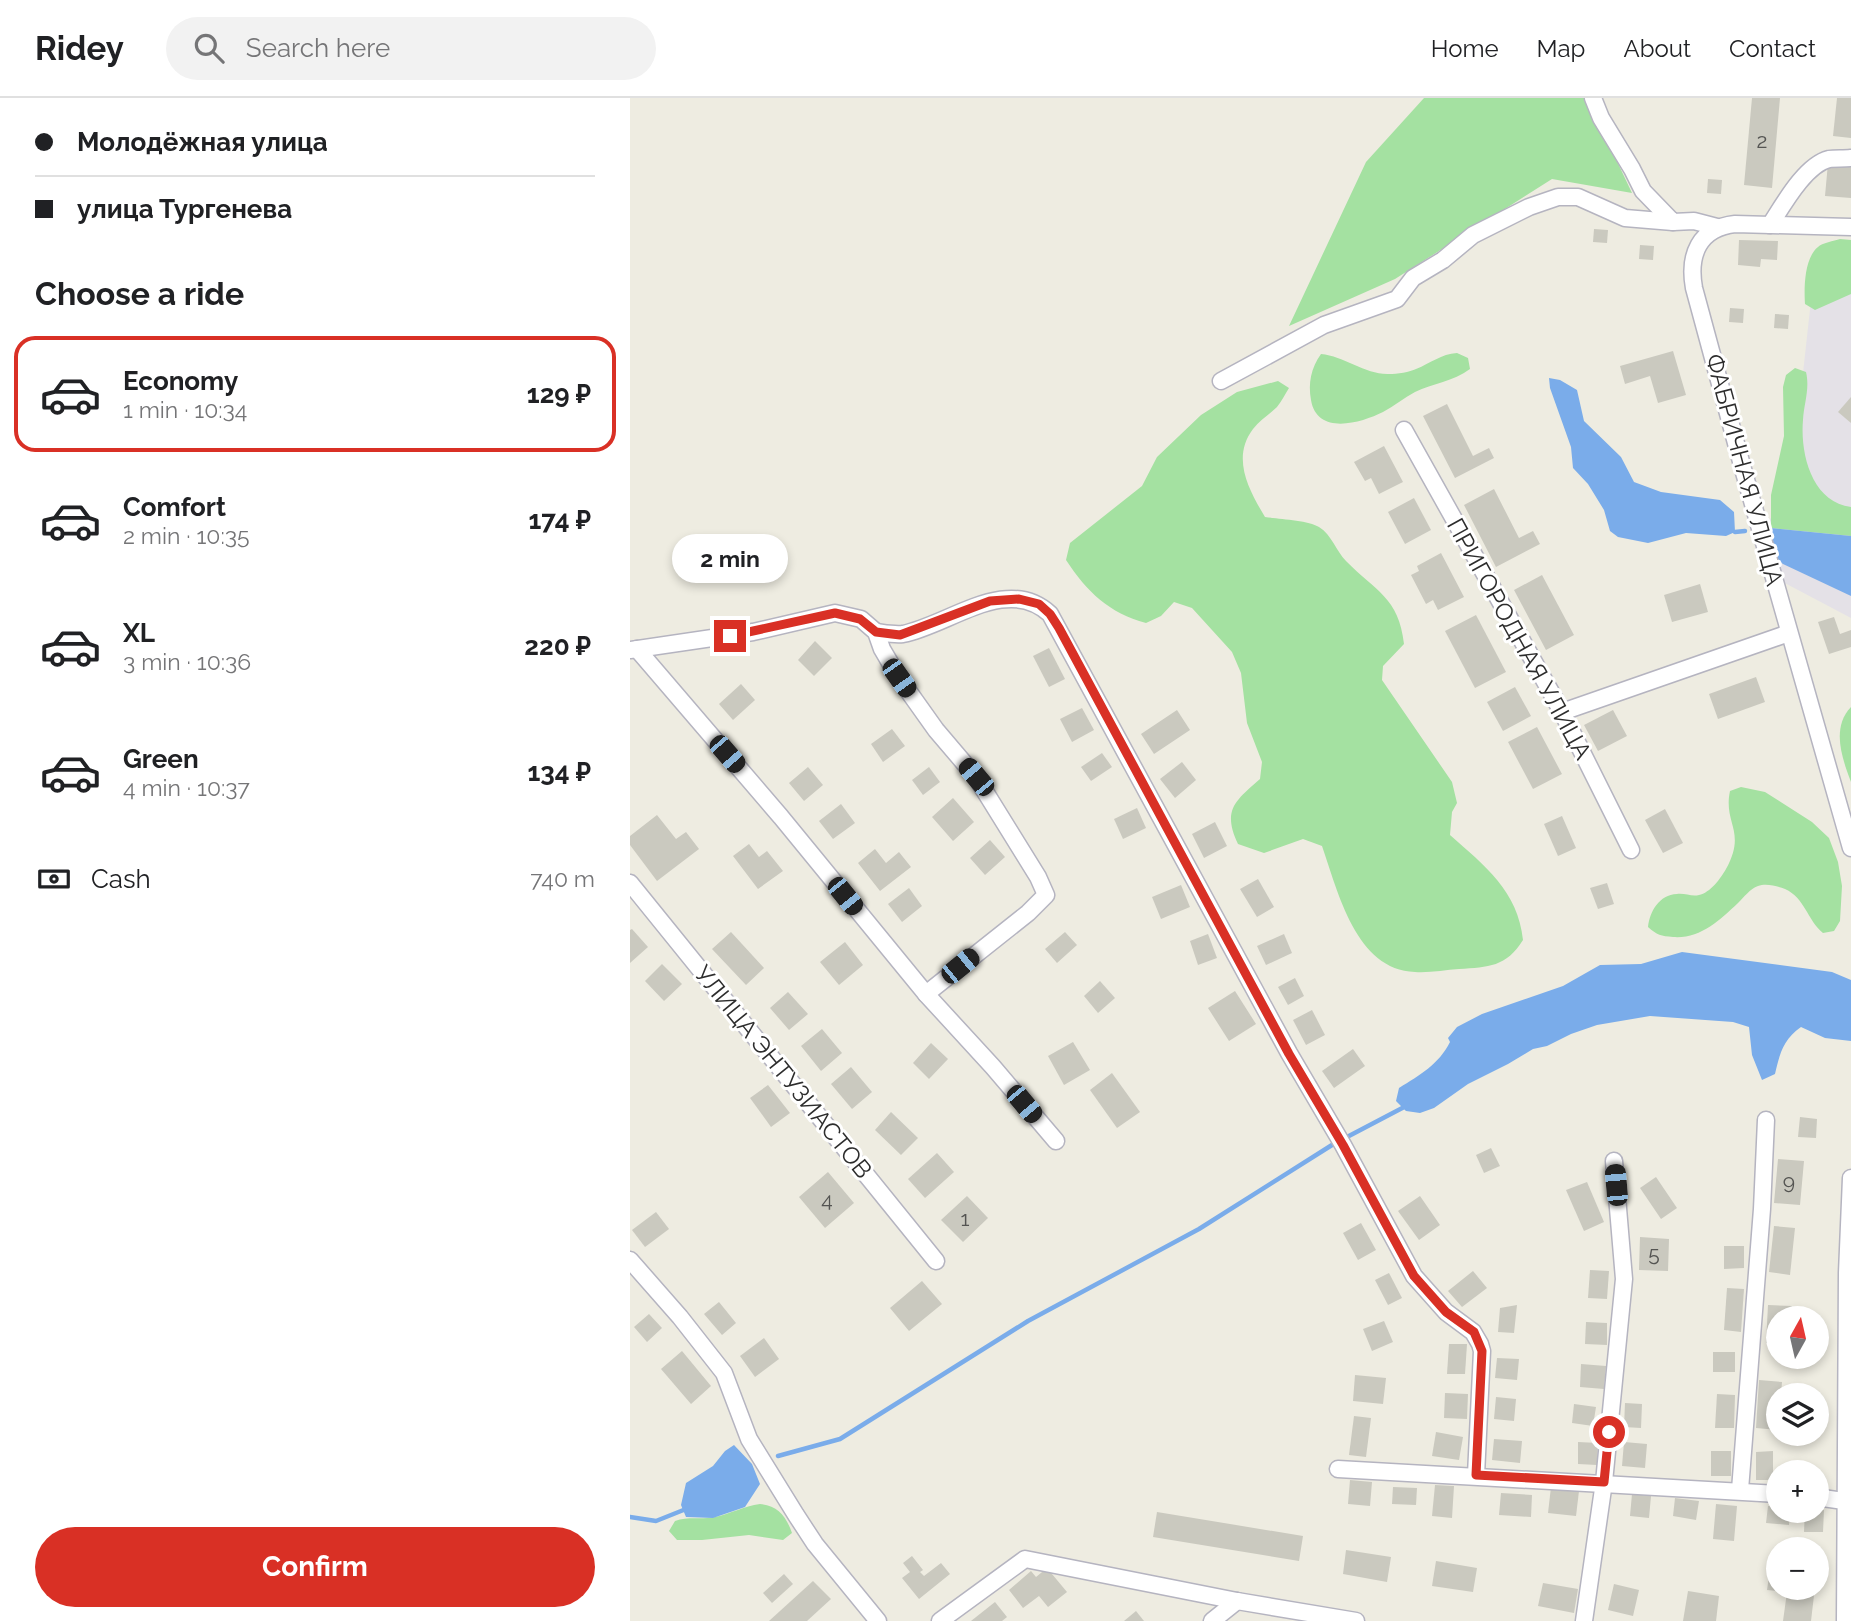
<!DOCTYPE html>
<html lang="en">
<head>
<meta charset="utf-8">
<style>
  body { margin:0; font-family:Raleway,sans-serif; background:#f2f2f2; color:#202124; height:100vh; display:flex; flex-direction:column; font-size:26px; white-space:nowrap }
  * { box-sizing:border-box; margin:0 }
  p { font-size:23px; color:#757577 }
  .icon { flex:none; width:38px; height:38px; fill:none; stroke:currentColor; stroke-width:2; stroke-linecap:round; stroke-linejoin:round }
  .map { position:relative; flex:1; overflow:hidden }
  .panel { display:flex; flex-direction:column; background:#fff; width:630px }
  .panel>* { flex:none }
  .top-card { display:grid; align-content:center; height:154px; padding:0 35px; background:#fff }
  .needle { width:46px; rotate:8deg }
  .tools { position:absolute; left:1136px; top:1208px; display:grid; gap:14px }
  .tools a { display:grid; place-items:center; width:63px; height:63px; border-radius:50%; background:#fff; box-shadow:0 4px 10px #0003; font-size:35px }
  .end { position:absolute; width:32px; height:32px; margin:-16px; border:9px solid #d93025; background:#fff; box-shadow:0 0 0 4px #fff }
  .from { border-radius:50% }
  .bubble { position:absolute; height:49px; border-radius:24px; background:#fff; box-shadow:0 4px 10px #0003; font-size:23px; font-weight:700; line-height:49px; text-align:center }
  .car { position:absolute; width:21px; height:42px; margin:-21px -10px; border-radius:9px; box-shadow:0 0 5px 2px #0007; background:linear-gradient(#222 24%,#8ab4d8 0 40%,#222 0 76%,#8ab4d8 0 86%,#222 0) }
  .top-card b { display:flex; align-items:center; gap:24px; height:66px; font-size:26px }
  .top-card b+b { border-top:2px solid #e0e0e0 }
  .top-card i { width:18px; height:18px; background:#202124 }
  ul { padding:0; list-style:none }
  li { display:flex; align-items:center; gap:21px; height:116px; margin:0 14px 10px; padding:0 21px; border:4px solid transparent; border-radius:21px }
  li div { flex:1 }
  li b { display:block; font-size:26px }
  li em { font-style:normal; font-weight:700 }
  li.on { border-color:#d93025 }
  li>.icon { width:63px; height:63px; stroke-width:1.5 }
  h2 { padding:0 35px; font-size:32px; line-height:84px }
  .pay { display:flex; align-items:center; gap:18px; height:77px; padding:0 35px; font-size:26px }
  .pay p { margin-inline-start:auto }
  .cta { display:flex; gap:14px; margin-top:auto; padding:14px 35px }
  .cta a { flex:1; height:80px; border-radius:42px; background:#d93025; color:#fff; font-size:28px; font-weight:700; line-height:80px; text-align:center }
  header { display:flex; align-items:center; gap:42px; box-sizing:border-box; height:98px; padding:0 35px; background:#fff; border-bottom:2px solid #e0e0e0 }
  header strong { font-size:33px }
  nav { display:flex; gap:38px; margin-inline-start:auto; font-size:24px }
  .search { width:490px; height:63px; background:#f2f2f2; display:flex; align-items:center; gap:18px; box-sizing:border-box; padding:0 24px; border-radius:38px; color:#757577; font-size:26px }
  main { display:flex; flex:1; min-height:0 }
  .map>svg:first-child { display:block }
  .industrial { fill:#e4e1e7 }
  .green { fill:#a4e1a1 }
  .water { fill:#7aacea }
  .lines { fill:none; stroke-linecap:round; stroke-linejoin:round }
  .stream { stroke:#7aacea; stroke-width:4.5 }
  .building { fill:#cac9bf }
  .street-casing { stroke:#b5b4c0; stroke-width:19 }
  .street { stroke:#fff; stroke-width:16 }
  .route { stroke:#d93025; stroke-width:9 }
  .labels { text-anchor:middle; stroke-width:6; stroke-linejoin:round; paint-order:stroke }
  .number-label { font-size:21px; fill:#545452 }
  .street-label { font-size:24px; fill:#2d2d2d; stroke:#fff }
</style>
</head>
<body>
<header>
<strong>Ridey</strong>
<div class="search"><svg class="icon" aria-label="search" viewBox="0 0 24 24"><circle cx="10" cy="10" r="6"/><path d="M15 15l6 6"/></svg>Search here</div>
<nav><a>Home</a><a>Map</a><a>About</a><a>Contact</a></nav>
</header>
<main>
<section class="panel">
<div class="top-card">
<b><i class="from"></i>Молодёжная улица</b>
<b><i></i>улица Тургенева</b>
</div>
<h2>Choose a ride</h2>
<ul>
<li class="on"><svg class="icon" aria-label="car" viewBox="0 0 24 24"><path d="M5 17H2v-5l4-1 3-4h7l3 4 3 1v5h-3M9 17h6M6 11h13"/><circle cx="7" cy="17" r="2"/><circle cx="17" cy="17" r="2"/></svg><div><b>Economy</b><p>1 min · 10:34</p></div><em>129 ₽</em></li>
<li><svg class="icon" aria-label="car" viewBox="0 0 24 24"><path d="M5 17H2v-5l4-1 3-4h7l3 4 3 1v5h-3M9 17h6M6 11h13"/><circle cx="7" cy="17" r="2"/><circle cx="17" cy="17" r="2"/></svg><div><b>Comfort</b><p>2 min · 10:35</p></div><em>174 ₽</em></li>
<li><svg class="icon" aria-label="car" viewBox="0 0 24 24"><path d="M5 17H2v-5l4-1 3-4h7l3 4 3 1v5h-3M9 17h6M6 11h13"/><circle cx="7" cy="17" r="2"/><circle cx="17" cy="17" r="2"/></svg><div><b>XL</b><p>3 min · 10:36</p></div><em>220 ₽</em></li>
<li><svg class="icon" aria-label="car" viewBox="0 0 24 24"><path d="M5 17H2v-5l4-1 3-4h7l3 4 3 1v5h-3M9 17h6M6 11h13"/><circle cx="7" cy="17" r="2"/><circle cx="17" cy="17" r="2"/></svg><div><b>Green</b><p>4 min · 10:37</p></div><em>134 ₽</em></li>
</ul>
<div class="pay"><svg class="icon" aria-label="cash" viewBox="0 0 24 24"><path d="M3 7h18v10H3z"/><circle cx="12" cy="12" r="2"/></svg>Cash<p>740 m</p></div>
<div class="cta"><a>Confirm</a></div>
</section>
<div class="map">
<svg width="1221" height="1523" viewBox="0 0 1221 1523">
  <rect width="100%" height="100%" fill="#eeece1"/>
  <path class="industrial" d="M1186 157 1221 160V520L1151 483 1134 424 1158 411Z"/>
  <g class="green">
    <path d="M794 0H957L1002 95 922 81 765 181 659 228 736 64Z"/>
    <path d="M1210 141 1221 142V196L1185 212 1175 206C1174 191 1174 160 1188 149 1192 145 1204 143 1210 141Z"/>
    <path d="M827 255 838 260 840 271C823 284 803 285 785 294 774 300 764 308 753 314 731 325 687 338 681 302 678 285 681 270 691 256 714 258 736 277 759 276 767 276 780 274 786 271 801 265 811 256 827 255Z"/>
    <path d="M1165 270 1176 274C1180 291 1174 305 1173 322 1170 356 1182 404 1221 409V438L1141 430V397L1154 338 1153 289 1156 277Z"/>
    <path d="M648 283 659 290C655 296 652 303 647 309 640 316 630 322 623 331 601 360 619 392 635 419 648 421 678 422 689 429 702 437 706 453 716 463 745 493 769 499 774 546L753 568 752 582 822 684 827 705 822 714 820 737C855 768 888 793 893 842 876 869 859 869 829 871 815 872 799 875 785 874 726 872 708 794 692 748L673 741 634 755 608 746C592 712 605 703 630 681L632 664 617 625 611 575 602 554 562 510 544 504 531 518 516 525C479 515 457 494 436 462L440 445 512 388 527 359 571 317 607 294Z"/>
    <path d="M1221 609V684C1212 660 1201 630 1221 609Z"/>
    <path d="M1111 689 1135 694 1182 724 1199 740 1208 764 1212 788 1210 823 1204 833 1193 835C1177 822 1175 800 1155 791 1147 788 1136 785 1128 788 1120 791 1114 799 1108 805 1089 823 1070 841 1043 839 1031 838 1027 837 1018 829 1020 813 1029 797 1047 796 1055 795 1062 799 1069 797 1080 795 1091 780 1096 771 1117 733 1093 726 1100 693Z"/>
    <path d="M130 1406C148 1408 156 1418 162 1435L153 1442 119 1437 72 1442H47L39 1433 45 1423C58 1418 71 1422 85 1419 100 1416 114 1408 130 1406Z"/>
  </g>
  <g class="water">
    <path d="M919 280 930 282 947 292 954 323 991 359 1004 384 1031 394 1090 402 1104 414 1105 434 1096 438 1056 435 1018 445 988 439 980 433 974 412 958 386 943 370 941 349 920 290Z"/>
    <path d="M1141 430 1221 438V498L1153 466 1145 460Z"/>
    <path d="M1052 854 1202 874 1221 882V943L1195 940 1171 929C1153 942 1150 955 1145 976L1132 982 1122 957 1119 929 1103 924 1020 918 967 927 941 936 917 948 903 951 878 966 838 986 804 1010 790 1015 776 1013 766 1003 769 990C790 977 809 966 820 944L818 940 827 929 852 916 933 888 970 867 1011 866Z"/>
    <path d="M104 1347 122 1366 130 1386 115 1409 83 1420 56 1419 51 1407 56 1385 83 1368 95 1353Z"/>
  </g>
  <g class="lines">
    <g class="stream">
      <path d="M1105 434 1115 433"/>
      <path d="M717 1039 778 1007"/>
      <path d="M148 1358 210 1341 398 1223 569 1131 702 1047"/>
      <path d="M0 1419 26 1423 56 1411"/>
    </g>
  </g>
  <g class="building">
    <path d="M1122 0H1150L1142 90 1114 87Z"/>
    <path d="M1207 0H1221V40L1203 38Z"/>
    <path d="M1198 65 1221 67V100L1195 98Z"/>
    <path d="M1078 81 1092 82 1091 96 1077 95Z"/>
    <path d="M964 131 978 132 977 145 963 144Z"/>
    <path d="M1109 142 1148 143 1147 162 1131 161 1130 169 1108 167Z"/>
    <path d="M1010 147 1024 148 1023 162 1009 161Z"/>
    <path d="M1100 210 1114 211 1113 225 1099 224Z"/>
    <path d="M1145 216 1159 217 1158 231 1144 230Z"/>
    <path d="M1043 253 1056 297 1028 305 1020 278 995 286 990 268Z"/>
    <path d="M1221 299V325L1208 314Z"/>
    <path d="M817 306 843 358 859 350 864 360 825 380 793 318Z"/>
    <path d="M754 348 773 384 749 396 741 380 735 383 724 364Z"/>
    <path d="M864 391 889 440 903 433 910 446 866 469 834 407Z"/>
    <path d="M784 400 801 432 775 446 758 414Z"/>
    <path d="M811 455 834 499 808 512 803 502 796 506 781 477 789 473 787 468Z"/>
    <path d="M912 477 944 537 916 552 884 492Z"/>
    <path d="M1070 486 1078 514 1042 524 1034 497Z"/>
    <path d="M846 517 876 574 845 590 815 533Z"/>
    <path d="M1204 519 1210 536 1221 532V549L1199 556 1188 524Z"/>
    <path d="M185 543 202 560 184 578 168 562Z"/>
    <path d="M419 550 435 581 419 589 403 558Z"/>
    <path d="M1126 579 1135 604 1088 621 1079 596Z"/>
    <path d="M111 586 125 602 103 622 89 606Z"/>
    <path d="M885 589 901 618 873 633 857 604Z"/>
    <path d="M452 610 464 632 442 644 430 621Z"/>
    <path d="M547 612 560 632 524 656 511 636Z"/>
    <path d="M983 612 997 638 968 653 954 627Z"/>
    <path d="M907 629 932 676 903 691 878 644Z"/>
    <path d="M262 631 275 648 253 664 241 646Z"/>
    <path d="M472 655 482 669 461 683 451 669Z"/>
    <path d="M552 664 566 682 545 700 530 681Z"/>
    <path d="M178 669 193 687 174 703 159 685Z"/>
    <path d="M299 669 310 684 293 697 282 682Z"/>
    <path d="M323 700 344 724 323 743 302 719Z"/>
    <path d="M211 706 225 725 203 741 189 723Z"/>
    <path d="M507 710 516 730 493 741 484 721Z"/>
    <path d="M1035 711 1053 745 1033 755 1015 722Z"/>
    <path d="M27 717 46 741 56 734 69 751 27 783 0 747V738Z"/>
    <path d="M932 718 946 750 928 758 914 726Z"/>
    <path d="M585 724 597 748 574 760 562 736Z"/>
    <path d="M360 742 375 759 355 777 340 760Z"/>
    <path d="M119 746 129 759 137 753 153 773 128 791 103 758Z"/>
    <path d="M245 751 256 765 269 754 281 769 250 793 228 765Z"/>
    <path d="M628 781 644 809 627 819 610 791Z"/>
    <path d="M977 785 984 806 968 811 960 790Z"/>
    <path d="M551 787 560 809 531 821 522 799Z"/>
    <path d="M279 790 292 808 272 824 258 806Z"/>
    <path d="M2 831 18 849 0 865V832Z"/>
    <path d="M101 834 134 870 116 887 82 851Z"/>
    <path d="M435 834 447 847 427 865 415 851Z"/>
    <path d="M578 836 587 860 568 867 560 843Z"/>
    <path d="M654 836 662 855 636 867 627 848Z"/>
    <path d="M215 844 233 867 209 887 190 864Z"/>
    <path d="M32 866 52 886 34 903 15 883Z"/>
    <path d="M665 880 674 898 658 907 648 889Z"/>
    <path d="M470 883 485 900 468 915 454 898Z"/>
    <path d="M605 893 626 926 599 943 578 910Z"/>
    <path d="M158 894 178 916 159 932 140 910Z"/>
    <path d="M682 912 695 937 676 947 663 922Z"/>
    <path d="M192 931 212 955 191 973 171 948Z"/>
    <path d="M443 944 460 972 434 987 418 958Z"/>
    <path d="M301 945 318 961 299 981 283 965Z"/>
    <path d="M723 951 735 968 704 990 692 973Z"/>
    <path d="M221 969 242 994 222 1011 201 986Z"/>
    <path d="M482 975 510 1014 487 1030 460 992Z"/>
    <path d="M138 987 160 1015 141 1029 120 1000Z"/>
    <path d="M261 1014 288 1040 271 1057 245 1032Z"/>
    <path d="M1170 1019 1187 1021 1186 1040 1168 1039Z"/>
    <path d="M861 1050 870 1068 854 1075 846 1057Z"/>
    <path d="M307 1055 324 1074 295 1100 278 1081Z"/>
    <path d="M1148 1061 1174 1063 1170 1107 1144 1105Z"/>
    <path d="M198 1074 224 1105 195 1130 169 1099Z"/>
    <path d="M1026 1079 1047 1110 1031 1121 1010 1090Z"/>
    <path d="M957 1084 974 1124 954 1133 936 1092Z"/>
    <path d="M337 1098 358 1120 333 1144 311 1122Z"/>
    <path d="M790 1098 810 1127 789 1142 768 1113Z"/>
    <path d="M26 1114 39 1131 15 1149 2 1132Z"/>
    <path d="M731 1125 746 1152 728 1162 713 1135Z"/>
    <path d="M1144 1128 1165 1130 1160 1177 1139 1174Z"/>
    <path d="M1010 1139 1039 1141 1038 1173 1009 1172Z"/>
    <path d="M1094 1148H1114V1170L1094 1171Z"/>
    <path d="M960 1172 979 1173 977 1201 958 1200Z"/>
    <path d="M843 1173 857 1190 832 1209 818 1193Z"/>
    <path d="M759 1175 772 1200 758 1207 745 1182Z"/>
    <path d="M292 1183 312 1206 279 1233 260 1210Z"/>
    <path d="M1097 1190 1114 1191 1111 1234 1094 1232Z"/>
    <path d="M89 1204 106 1225 92 1237 74 1216Z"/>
    <path d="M887 1207 884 1235 868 1234 870 1210Z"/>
    <path d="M1138 1207 1162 1208 1161 1220H1148V1245H1136Z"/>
    <path d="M19 1216 32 1230 17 1244 4 1229Z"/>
    <path d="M754 1223 763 1244 742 1253 733 1231Z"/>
    <path d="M956 1224 977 1225V1247L955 1246Z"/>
    <path d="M134 1240 149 1261 125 1279 110 1258Z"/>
    <path d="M819 1246H837L835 1276H817Z"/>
    <path d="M52 1253 81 1288 61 1306 31 1271Z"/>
    <rect x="1083" y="1254" width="22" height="20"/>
    <path d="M867 1260 889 1261 887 1282 865 1280Z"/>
    <path d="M951 1266 976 1268 974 1291 950 1289Z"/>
    <path d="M725 1277 756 1280 753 1306 723 1303Z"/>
    <path d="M1129 1282 1152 1284 1151 1297H1148V1332L1126 1330Z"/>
    <path d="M815 1295 838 1296 837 1321 814 1320Z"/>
    <path d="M1087 1296 1105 1297 1104 1330H1085Z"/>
    <path d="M866 1299 886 1301 884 1323 864 1321Z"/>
    <path d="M995 1305 1012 1306 1011 1330 994 1329Z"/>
    <path d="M944 1306 966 1309 963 1328 942 1325Z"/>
    <path d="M724 1318 741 1320 736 1359 719 1357Z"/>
    <path d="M806 1334 833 1339 829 1362 802 1358Z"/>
    <path d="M864 1341 892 1343 890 1365 862 1362Z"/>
    <path d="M948 1344 968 1345 967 1367 948 1366Z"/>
    <path d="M994 1344 1017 1346 1015 1370 992 1368Z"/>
    <rect x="1081" y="1353" width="20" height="25"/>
    <path d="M1143 1353V1382H1126V1354Z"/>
    <path d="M720 1382 742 1384 740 1408 718 1406Z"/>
    <path d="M805 1387 824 1388 822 1420 802 1418Z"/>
    <path d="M763 1389 787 1390 786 1407 762 1406Z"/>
    <path d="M921 1389 949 1393 946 1418 918 1415Z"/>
    <path d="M871 1395 902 1397 901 1419 869 1417Z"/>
    <path d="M1002 1396 1021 1398 1019 1420 1000 1418Z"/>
    <path d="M1045 1400 1069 1403 1066 1422 1043 1418Z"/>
    <path d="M1086 1406 1107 1408 1104 1443 1083 1441Z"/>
    <path d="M1138 1408 1148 1409V1412H1160L1159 1427 1136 1425Z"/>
    <path d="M1175 1412H1194L1193 1434H1174Z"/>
    <path d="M527 1414 673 1438 669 1463 523 1439Z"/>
    <path d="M716 1452 761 1459 757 1484 713 1476Z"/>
    <path d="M282 1458 293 1472 290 1474 294 1478 311 1465 320 1476 289 1501 272 1480 280 1474 273 1465Z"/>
    <path d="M806 1463 847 1470 843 1494 802 1488Z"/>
    <path d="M1141 1464 1148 1465V1489H1185L1181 1523H1153L1157 1494 1137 1492Z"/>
    <path d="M417 1470 437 1494 418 1509 409 1498 393 1510 379 1492 401 1473 406 1479Z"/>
    <path d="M154 1476 163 1486 142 1505 133 1495Z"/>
    <path d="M183 1483 201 1501 177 1523H139Z"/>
    <path d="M913 1485 948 1491 944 1515 908 1508Z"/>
    <path d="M984 1486 1009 1492 1003 1518 978 1512Z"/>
    <path d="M1058 1493 1089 1498 1086 1523H1053Z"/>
    <path d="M365 1504 377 1519 372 1523H341Z"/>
    <path d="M506 1513 514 1523H494Z"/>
  </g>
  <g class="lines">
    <defs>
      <g id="street">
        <path d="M963 0 971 20 1002 71 1013 93 1043 124 1064 123 1087 129"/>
        <path d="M1140 127C1153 107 1175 67 1199 61 1205 60 1214 61 1221 60"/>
        <path d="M1221 129 1105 126C1069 130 1058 157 1064 190L1113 371 1221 750"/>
        <path d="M591 283 694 227 767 201 783 180 813 162 843 137 899 109 928 99H948L995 120 1043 124"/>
        <path d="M774 332 932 614 1001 752"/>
        <path d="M246 534C254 535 264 537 273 536 319 527 377 476 420 516L659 955 713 1047 784 1178 816 1214 843 1234 850 1246 852 1253 846 1377"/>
        <path d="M7 551 151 719 296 896 363 969 426 1043"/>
        <path d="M0 552 123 534 205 515 231 521 246 534 252 551 269 580 306 632 346 679 408 779 416 797 398 815 296 896"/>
        <path d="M932 614 1159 535"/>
        <path d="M0 785 306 1163"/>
        <path d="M0 1162 50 1219 94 1275 119 1341 166 1417 185 1446 248 1523"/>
        <path d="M708 1371 1148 1396"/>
        <path d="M1110 1392 1132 1111 1136 1022"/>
        <path d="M1186 1399 1221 1404"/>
        <path d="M310 1523 395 1461 607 1503 726 1523"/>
        <path d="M582 1523 607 1503"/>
        <path d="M954 1523 974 1384 994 1181 984 1063"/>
        <path d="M1215 1523 1217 1175 1221 1080"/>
      </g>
    </defs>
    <use href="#street" class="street-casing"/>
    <use href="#street" class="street"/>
  </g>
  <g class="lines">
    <path class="route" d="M100 538 205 515 230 521 246 534 270 537 360 503 389 501 409 506 420 516 429 530 659 956 713 1047 784 1178 816 1214 844 1234 852 1253 846 1377 974 1384 979 1334"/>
  </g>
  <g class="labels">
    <g class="number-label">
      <text x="1132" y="50">2</text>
      <text x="1159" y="1091">9</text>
      <text x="197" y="1109">4</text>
      <text x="335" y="1128">1</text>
      <text x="1024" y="1163">5</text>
    </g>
    <g class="street-label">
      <text transform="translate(1114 372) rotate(75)" y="8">ФАБРИЧНАЯ УЛИЦА</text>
      <text transform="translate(889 541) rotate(61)" y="8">ПРИГОРОДНАЯ УЛИЦА</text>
      <text transform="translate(153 974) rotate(51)" y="8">УЛИЦА ЭНТУЗИАСТОВ</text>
    </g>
  </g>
</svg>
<div class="tools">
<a><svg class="needle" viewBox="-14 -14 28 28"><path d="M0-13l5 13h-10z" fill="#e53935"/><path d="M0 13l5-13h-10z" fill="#757577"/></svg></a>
<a><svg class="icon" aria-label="layers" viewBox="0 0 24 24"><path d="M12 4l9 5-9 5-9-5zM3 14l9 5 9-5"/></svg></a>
<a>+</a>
<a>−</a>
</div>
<i class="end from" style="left:979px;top:1334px"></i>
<i class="end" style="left:100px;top:538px"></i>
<div class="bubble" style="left:42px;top:436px;width:116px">2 min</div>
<i class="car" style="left:269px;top:580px;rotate:145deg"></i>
<i class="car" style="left:97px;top:656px;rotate:139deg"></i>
<i class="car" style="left:346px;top:679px;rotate:320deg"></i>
<i class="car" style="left:215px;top:798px;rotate:141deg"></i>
<i class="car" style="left:330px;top:868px;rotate:51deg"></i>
<i class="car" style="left:394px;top:1006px;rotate:140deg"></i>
<i class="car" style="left:986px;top:1087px;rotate:355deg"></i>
</div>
</main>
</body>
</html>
